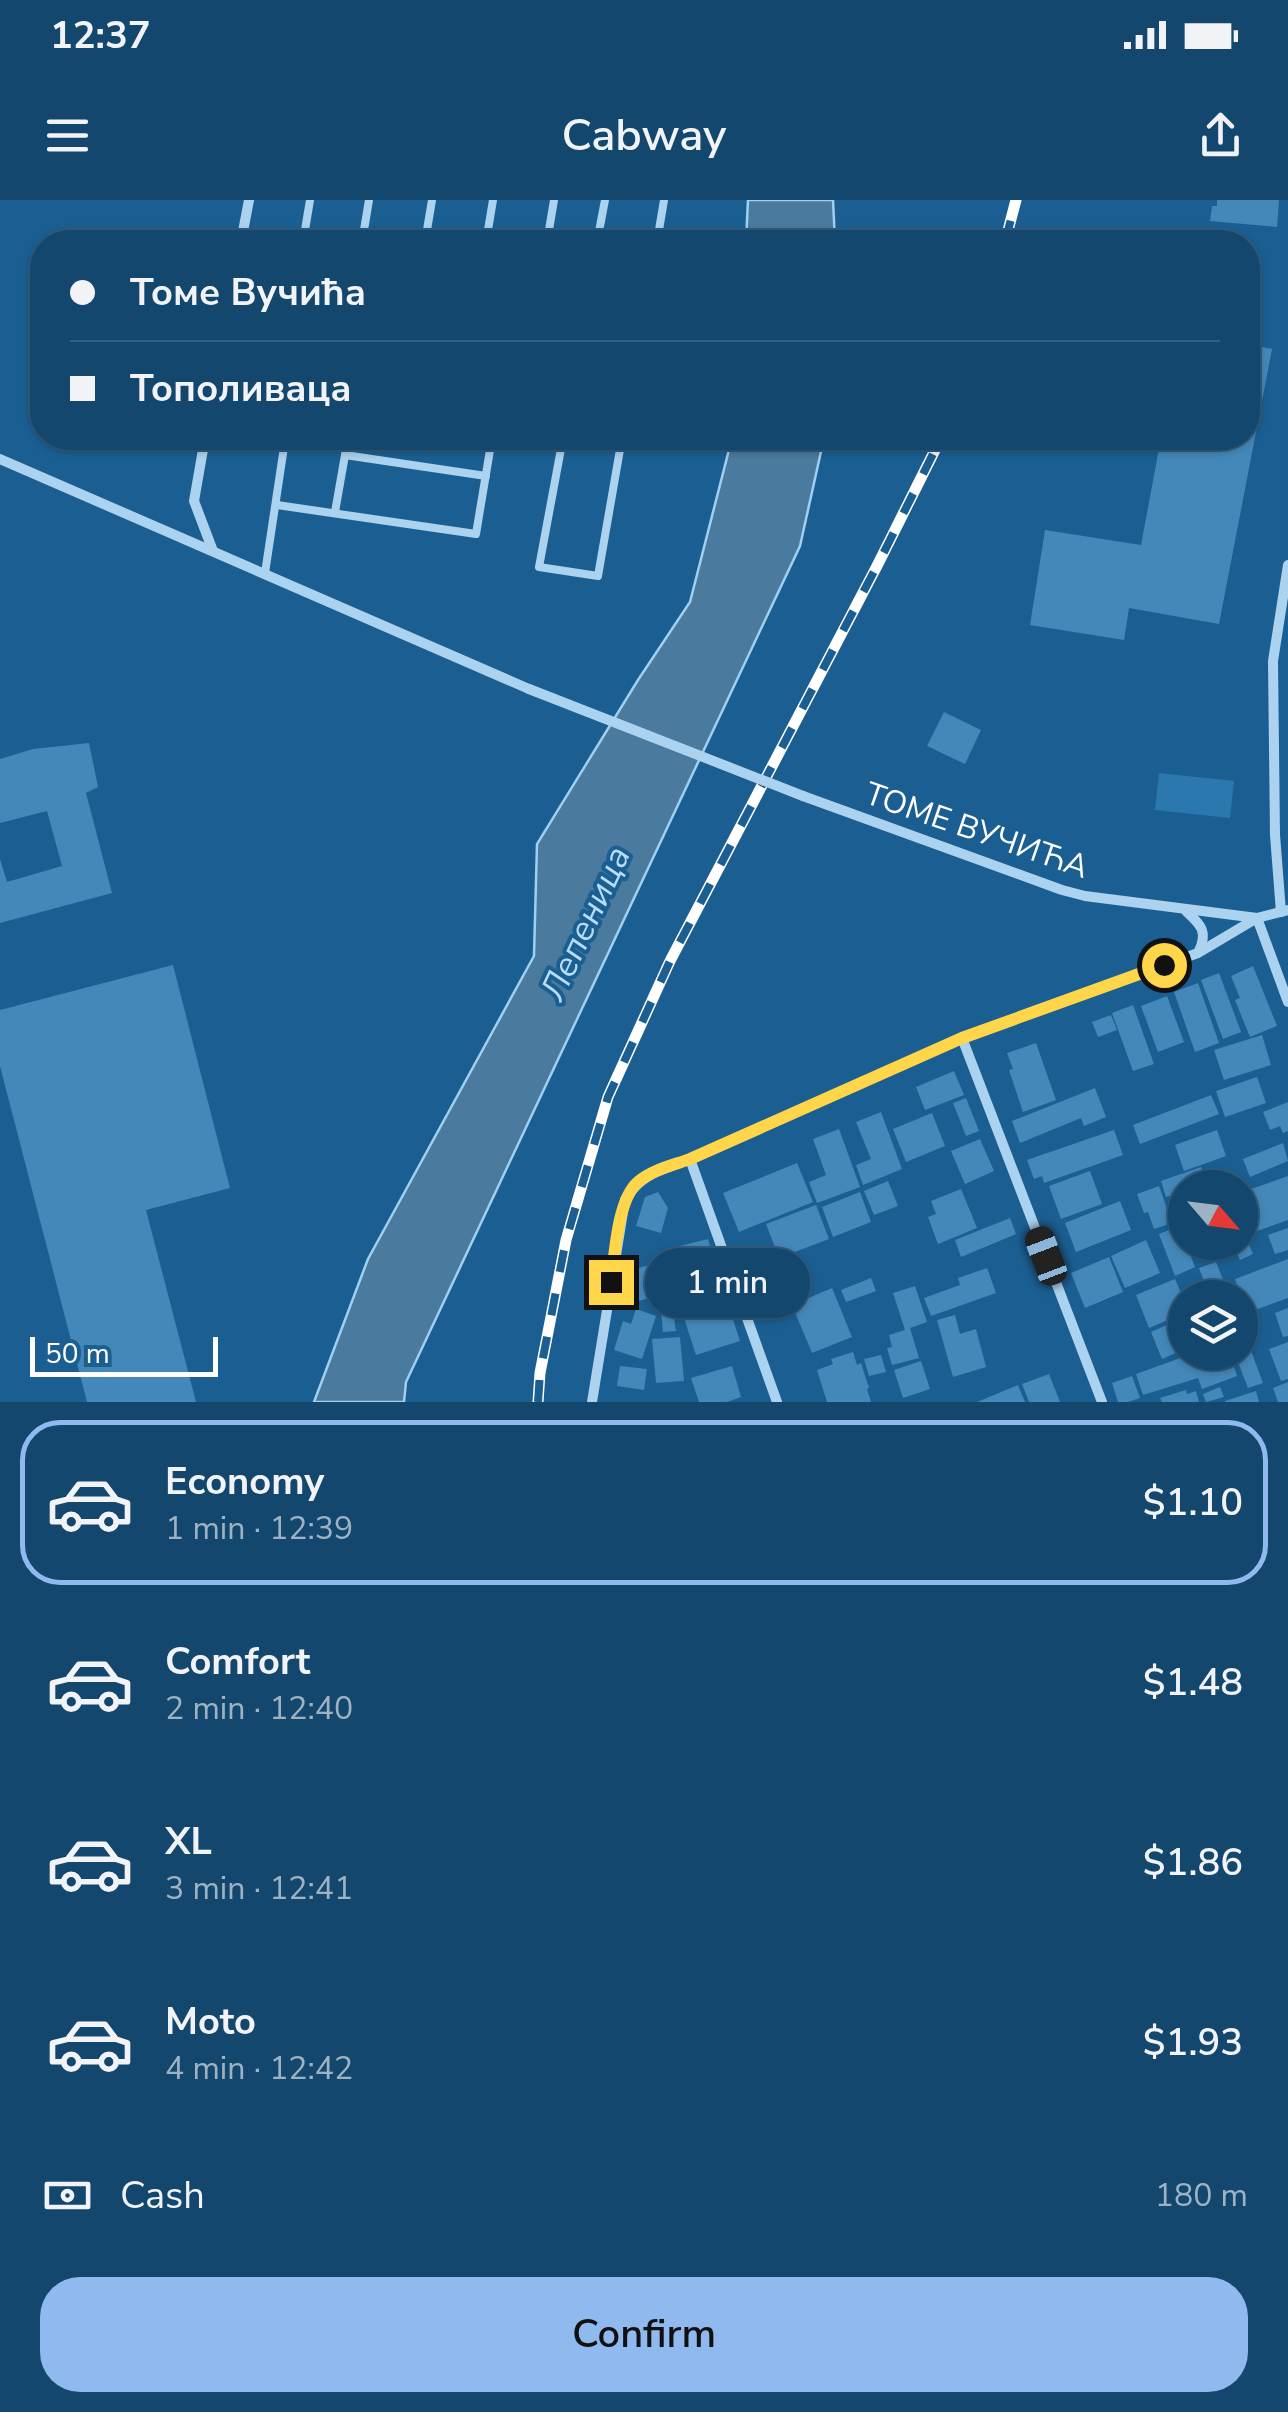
<!DOCTYPE html>
<html lang="en">
<head>
<meta charset="utf-8">
<style>
  body { margin:0; font-family:"Nunito Sans",sans-serif; background:#1d4e73; color:#f1f3f6; height:100vh; display:flex; flex-direction:column; font-size:38px; white-space:nowrap }
  * { box-sizing:border-box; margin:0 }
  p { font-size:32px; color:#9db2c2 }
  .icon { flex:none; width:55px; height:55px; fill:none; stroke:currentColor; stroke-width:2; stroke-linecap:round; stroke-linejoin:round }
  .map { position:relative; height:1202px; overflow:hidden }
  .panel { display:flex; flex-direction:column; background:#14476e; flex:1 }
  .panel>* { flex:none }
  .banner { position:absolute; left:30px; top:30px; width:1230px; height:220px; border-radius:40px; box-shadow:0 2px 8px #0004,0 0 0 2px #335f81; display:grid; align-content:center; height:220px; padding:0 40px; background:#14476e }
  .needle { width:65px; rotate:118deg }
  .tools { position:absolute; left:1168px; top:970px; display:grid; gap:20px }
  .tools a { display:grid; place-items:center; width:90px; height:90px; border-radius:50%; background:#14476e; box-shadow:0 2px 8px #0004,0 0 0 2px #335f81; font-size:50px }
  .scale { position:absolute; left:30px; bottom:25px; width:188px; box-sizing:border-box; padding-left:10px; border:5px solid #fff; border-top:0; font-size:28px; line-height:35px; white-space:nowrap; color:#fff; -webkit-text-stroke:8px #1b5f92; paint-order:stroke }
  .end { position:absolute; width:45px; height:45px; margin:-22px; border:12px solid #ffd54a; background:#111; box-shadow:0 0 0 5px #111 }
  .from { border-radius:50% }
  .bubble { position:absolute; height:70px; border-radius:35px; background:#14476e; box-shadow:0 2px 8px #0004,0 0 0 2px #335f81; font-size:32px; font-weight:600; line-height:70px; text-align:center }
  .car { position:absolute; width:30px; height:60px; margin:-30px -15px; border-radius:12px; box-shadow:0 0 8px 2px #0007; background:linear-gradient(#222 24%,#8ab4d8 0 40%,#222 0 76%,#8ab4d8 0 86%,#222 0) }
  .banner b { display:flex; align-items:center; gap:35px; height:95px; font-size:38px }
  .banner b+b { border-top:2px solid #335f81 }
  .banner i { width:25px; height:25px; background:#f1f3f6 }
  ul { padding:18px 0 0; list-style:none }
  li { display:flex; align-items:center; gap:30px; height:165px; margin:0 20px 15px; padding:0 20px; border:5px solid transparent; border-radius:40px }
  li div { flex:1 }
  li b { display:block; font-size:38px }
  li em { font-style:normal; font-weight:600 }
  li.on { border-color:#90b9f0 }
  li>.icon { width:90px; height:90px; stroke-width:1.5 }
  .pay { display:flex; align-items:center; gap:25px; height:110px; padding:0 40px; font-size:38px }
  .pay p { margin-inline-start:auto }
  .cta { display:flex; gap:20px; margin-top:auto; padding:20px 40px }
  .cta a { flex:1; height:115px; border-radius:40px; background:#90b9f0; color:#111; font-size:40px; font-weight:600; line-height:115px; text-align:center }
  .status { display:flex; justify-content:space-between; align-items:center; height:70px; padding:0 50px; background:#14476e; direction:ltr }
  .status svg { height:28px; fill:currentColor }
  header { display:flex; justify-content:space-between; align-items:center; height:130px; padding:0 40px; background:#14476e; font-size:45px; font-weight:600 }
  .map>svg:first-child { display:block }
  .green { fill:#2b78ae }
  .water { fill:#4a7a9e; stroke:#9ed0f1; stroke-width:2.5 }
  .building { fill:#4488b9 }
  .lines { fill:none; stroke-linecap:round; stroke-linejoin:round }
  .lane { stroke:#abd3ef; stroke-width:8 }
  .street { stroke:#abd3ef; stroke-width:10 }
  .rail-casing { stroke:#fff; stroke-width:11 }
  .rail { stroke:#1b5f92; stroke-width:8; stroke-dasharray:22; stroke-linecap:butt }
  .street-bridge { stroke:#abd3ef; stroke-width:10 }
  .route { stroke:#ffd54a; stroke-width:12 }
  .labels { text-anchor:middle; stroke-width:8; stroke-linejoin:round; paint-order:stroke }
  .street-label { font-size:32px; fill:#fff; stroke:#1b5f92 }
  .water-label { font-size:35px; font-style:italic; fill:#b7dcf6; stroke:#1b5f92 }
</style>
</head>
<body>
<div class="status"><b>12:37</b><svg viewBox="0 0 49 12"><path d="M0 12V9h3v3zM5 12V6h3v6zM10 12V3h3v9zM15 12V0h3v12zM26 1h20v11H26zM47 4h2v5h-2z"/></svg></div>
<header><svg class="icon" aria-label="menu" viewBox="0 0 24 24"><path d="M4 6h16M4 12h16M4 18h16"/></svg>Cabway<svg class="icon" aria-label="share" viewBox="0 0 24 24"><path d="M12 15V3M7 8l5-5 5 5M5 13v7h14v-7"/></svg></header>
<div class="map">
<svg width="1288" height="1202" viewBox="0 0 1288 1202">
  <rect width="100%" height="100%" fill="#1b5f92"/>
  <path class="green" d="M1159 573 1234 581 1230 618 1155 610Z"/>
  <g class="water">
    <path d="M748 0H833L835 42H746Z"/>
    <path d="M732 238H824L800 346 406 1182 404 1202H314L368 1059 534 756 537 644 638 480 690 402Z"/>
  </g>
  <g class="building">
    <path d="M1217 0H1279L1277 27 1210 21 1212 6H1217Z"/>
    <path d="M1248 144 1272 149 1219 424 1129 408 1124 440 1030 425 1045 330 1141 345 1161 238H1248Z"/>
    <path d="M944 512 981 530 965 564 927 546Z"/>
    <path d="M89 543 98 587 86 593 112 693 0 723V659L7 682 62 666 47 611 0 623V559L33 549Z"/>
    <path d="M173 765 230 988 146 1010 196 1202H87L0 866V810Z"/>
    <path d="M1253 766 1277 826 1250 837 1235 800 1240 798 1231 776Z"/>
    <path d="M1219 773 1241 832 1223 839 1201 780Z"/>
    <path d="M1198 783 1219 843 1195 852 1174 792Z"/>
    <path d="M1167 796 1184 842 1158 852 1141 806Z"/>
    <path d="M1133 805 1154 864 1133 871 1112 813Z"/>
    <path d="M1111 815 1117 830 1098 837 1092 822Z"/>
    <path d="M1262 835 1271 865 1224 880 1214 850Z"/>
    <path d="M1036 843 1056 900 1023 912 1009 870 1013 869 1007 853Z"/>
    <path d="M954 871 964 895 925 910 916 887Z"/>
    <path d="M1257 877 1266 903 1225 917 1216 891Z"/>
    <path d="M1095 888 1106 917 1084 926 1081 918 1020 943 1012 921Z"/>
    <path d="M1211 895 1219 914 1140 944 1133 925Z"/>
    <path d="M966 898 979 931 966 936 953 903Z"/>
    <path d="M1288 902V931L1283 933 1280 926 1270 930 1263 912Z"/>
    <path d="M881 912 902 969 863 985 856 965 871 959 856 922Z"/>
    <path d="M932 913 945 946 906 962 893 929Z"/>
    <path d="M839 929 860 987 817 1003 809 982 826 975 813 939Z"/>
    <path d="M1114 930 1123 955 1044 983 1042 976 1034 979 1027 960Z"/>
    <path d="M1217 930 1226 956 1184 971 1175 945Z"/>
    <path d="M980 939 994 971 965 984 951 951Z"/>
    <path d="M1283 943 1288 961 1250 977 1243 959Z"/>
    <path d="M797 963 813 1002 739 1032 723 993Z"/>
    <path d="M1201 967 1206 983 1194 988H1185V991L1166 997 1161 981Z"/>
    <path d="M1090 971 1102 1004 1061 1019 1049 986Z"/>
    <path d="M1288 976V1020L1240 1037V993Z"/>
    <path d="M888 981 898 1006 874 1015 864 991Z"/>
    <path d="M1159 986 1172 1023 1154 1029 1148 1012 1144 1013 1137 994Z"/>
    <path d="M961 989 977 1028 938 1044 928 1017 936 1014 931 1001Z"/>
    <path d="M658 992 668 1008 661 1033 636 1026 645 997Z"/>
    <path d="M860 992 871 1022 833 1037 822 1007Z"/>
    <path d="M1185 998V1032L1174 1002Z"/>
    <path d="M1120 1001 1131 1030 1076 1052 1065 1023Z"/>
    <path d="M816 1005 829 1039 779 1058 766 1024Z"/>
    <path d="M1010 1018 1016 1034 961 1057 955 1040Z"/>
    <path d="M1179 1026 1195 1067 1175 1076 1159 1034Z"/>
    <path d="M1288 1028V1050L1275 1054 1268 1035Z"/>
    <path d="M708 1039 719 1080 638 1101 630 1070 682 1057 680 1046Z"/>
    <path d="M1146 1040 1160 1073 1125 1088 1111 1056Z"/>
    <path d="M1247 1040 1253 1054 1240 1060 1234 1046Z"/>
    <path d="M1109 1057 1123 1092 1085 1108 1071 1073Z"/>
    <path d="M1288 1059V1098L1247 1113 1235 1079Z"/>
    <path d="M1216 1062 1223 1080 1218 1082 1224 1098H1210L1199 1068Z"/>
    <path d="M987 1068 996 1093 931 1116 924 1098 960 1085 958 1078Z"/>
    <path d="M871 1078 876 1091 846 1102 841 1090Z"/>
    <path d="M1175 1079 1185 1102V1113L1149 1128 1136 1095Z"/>
    <path d="M915 1086 927 1122 910 1128 919 1158 892 1165 887 1148 892 1147 889 1135 905 1130 893 1093Z"/>
    <path d="M832 1088 852 1137 812 1153 792 1105Z"/>
    <path d="M671 1100 676 1131 663 1132 660 1101Z"/>
    <path d="M728 1104 740 1141 696 1155 684 1118Z"/>
    <path d="M1288 1108V1136L1283 1137 1275 1113Z"/>
    <path d="M636 1109 656 1116 642 1159 614 1150 623 1121 631 1124Z"/>
    <path d="M955 1115 960 1134 976 1129 986 1167 953 1177 937 1120Z"/>
    <path d="M1185 1117V1149L1162 1159 1151 1132Z"/>
    <path d="M680 1137 684 1181 656 1183 652 1139Z"/>
    <path d="M1288 1142V1179L1281 1181 1269 1149Z"/>
    <path d="M1251 1151 1263 1183 1248 1188 1236 1157Z"/>
    <path d="M853 1152 857 1165 861 1163 869 1188 867 1189 871 1202H827L817 1170 833 1164 831 1159Z"/>
    <path d="M1197 1152H1229L1237 1176 1202 1189 1198 1178 1143 1195 1136 1174Z"/>
    <path d="M881 1155 886 1172 869 1176 864 1159Z"/>
    <path d="M921 1161 930 1189 903 1198 894 1170Z"/>
    <path d="M620 1166 647 1169 644 1190 617 1186Z"/>
    <path d="M732 1166 741 1197 727 1202H699L691 1178Z"/>
    <path d="M1049 1174 1060 1202H1029L1022 1184Z"/>
    <path d="M1132 1176 1140 1198 1128 1202H1118L1112 1183Z"/>
    <path d="M1288 1182V1202H1278L1273 1188Z"/>
    <path d="M1018 1185 1025 1202H977Z"/>
    <path d="M1220 1187 1224 1197 1206 1202 1203 1194Z"/>
    <path d="M1186 1190 1187 1194 1196 1191 1199 1202H1162L1160 1198Z"/>
    <path d="M1256 1191 1259 1202H1225V1201Z"/>
  </g>
  <g class="lines">
    <g class="lane">
      <path d="M303 42 310 0"/>
      <path d="M362 42 369 0"/>
      <path d="M425 42 432 0"/>
      <path d="M486 42 493 0"/>
      <path d="M547 42 554 0"/>
      <path d="M597 42 605 0"/>
      <path d="M657 42 664 0"/>
      <path d="M563 238 539 367 598 376 622 238"/>
      <path d="M345 255 486 276"/>
      <path d="M277 305 476 334 492 238"/>
      <path d="M335 312 348 238"/>
      <path d="M265 373 284 247 283 238"/>
    </g>
    <g class="street">
      <path d="M241 42 249 0"/>
      <path d="M205 238 194 301 213 351"/>
      <path d="M0 259 529 489"/>
      <path d="M803 596 1062 690 1085 696 1257 718 1288 710"/>
      <path d="M1186 711C1201 725 1208 731 1199 751"/>
      <path d="M1281 712 1275 635 1273 461 1288 365"/>
      <path d="M962 838 1102 1202"/>
      <path d="M690 959 777 1202"/>
      <path d="M592 1202 625 1000C641 973 663 970 690 959L962 838 1198 753 1257 718 1288 802"/>
    </g>
    <defs>
      <g id="rail">
        <path d="M1005 42 1016 0"/>
        <path d="M538 1202 540 1173 566 1040 608 897 670 761 878 364 941 238"/>
      </g>
    </defs>
    <use href="#rail" class="rail-casing"/>
    <use href="#rail" class="rail"/>
    <path class="street-bridge" d="M529 489 803 596"/>
  </g>
  <g class="lines">
    <path class="route" d="M611 1082C615 1055 617 1000 638 982 651 970 674 965 690 959L962 838 1164 765"/>
  </g>
  <g class="labels">
    <g class="street-label">
      <text transform="translate(977 630) rotate(19)" y="11">ТОМЕ ВУЧИЋА</text>
    </g>
    <g class="water-label">
      <text transform="translate(585 723) rotate(-65)" y="12">Лепеница</text>
    </g>
  </g>
</svg>
<div class="tools">
<a><svg class="needle" viewBox="-14 -14 28 28"><path d="M0-13l5 13h-10z" fill="#e53935"/><path d="M0 13l5-13h-10z" fill="#9db2c2"/></svg></a>
<a><svg class="icon" aria-label="layers" viewBox="0 0 24 24"><path d="M12 4l9 5-9 5-9-5zM3 14l9 5 9-5"/></svg></a>
</div>
<div class="scale">50 m</div>
<i class="end from" style="left:1164px;top:765px"></i>
<i class="end" style="left:611px;top:1082px"></i>
<div class="bubble" style="left:645px;top:1048px;width:165px">1 min</div>
<i class="car" style="left:1046px;top:1056px;rotate:339deg"></i>
<div class="banner">
<b><i class="from"></i>Томе Вучића</b>
<b><i></i>Тополиваца</b>
</div>
</div>
<section class="panel">
<ul>
<li class="on"><svg class="icon" aria-label="car" viewBox="0 0 24 24"><path d="M5 17H2v-5l4-1 3-4h7l3 4 3 1v5h-3M9 17h6M6 11h13"/><circle cx="7" cy="17" r="2"/><circle cx="17" cy="17" r="2"/></svg><div><b>Economy</b><p>1 min · 12:39</p></div><em>$1.10</em></li>
<li><svg class="icon" aria-label="car" viewBox="0 0 24 24"><path d="M5 17H2v-5l4-1 3-4h7l3 4 3 1v5h-3M9 17h6M6 11h13"/><circle cx="7" cy="17" r="2"/><circle cx="17" cy="17" r="2"/></svg><div><b>Comfort</b><p>2 min · 12:40</p></div><em>$1.48</em></li>
<li><svg class="icon" aria-label="car" viewBox="0 0 24 24"><path d="M5 17H2v-5l4-1 3-4h7l3 4 3 1v5h-3M9 17h6M6 11h13"/><circle cx="7" cy="17" r="2"/><circle cx="17" cy="17" r="2"/></svg><div><b>XL</b><p>3 min · 12:41</p></div><em>$1.86</em></li>
<li><svg class="icon" aria-label="car" viewBox="0 0 24 24"><path d="M5 17H2v-5l4-1 3-4h7l3 4 3 1v5h-3M9 17h6M6 11h13"/><circle cx="7" cy="17" r="2"/><circle cx="17" cy="17" r="2"/></svg><div><b>Moto</b><p>4 min · 12:42</p></div><em>$1.93</em></li>
</ul>
<div class="pay"><svg class="icon" aria-label="cash" viewBox="0 0 24 24"><path d="M3 7h18v10H3z"/><circle cx="12" cy="12" r="2"/></svg>Cash<p>180 m</p></div>
<div class="cta"><a>Confirm</a></div>
</section>
</body>
</html>
